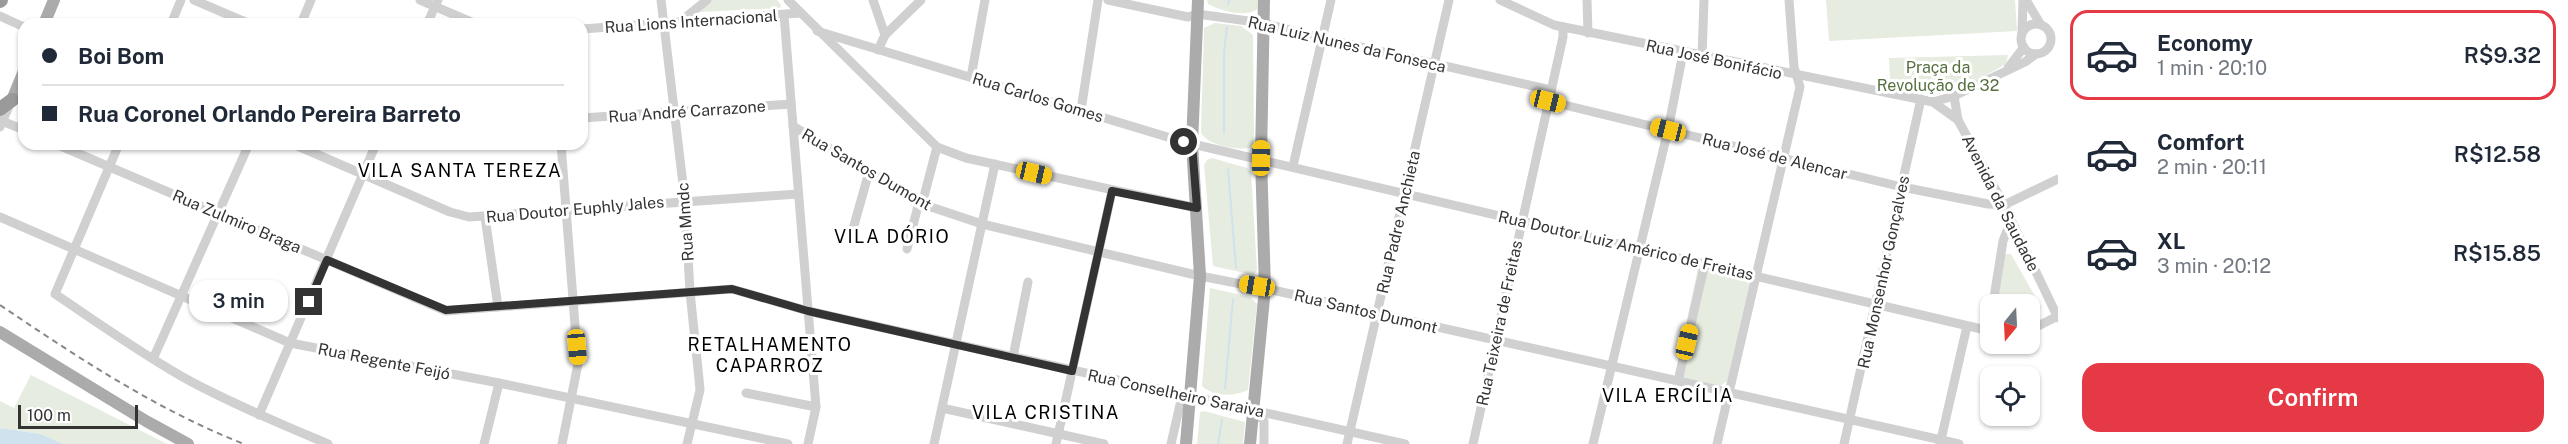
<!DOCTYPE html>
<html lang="en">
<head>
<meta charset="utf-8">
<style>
  body { margin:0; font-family:"Public Sans",sans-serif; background:#f2f2f3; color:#1f2937; height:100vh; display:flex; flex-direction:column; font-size:22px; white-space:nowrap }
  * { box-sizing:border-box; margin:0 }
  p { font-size:20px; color:#747a83 }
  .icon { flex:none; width:33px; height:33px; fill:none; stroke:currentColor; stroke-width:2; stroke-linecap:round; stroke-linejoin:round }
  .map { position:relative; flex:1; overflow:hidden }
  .side { display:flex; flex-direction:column; background:#fff; width:510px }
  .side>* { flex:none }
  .banner { position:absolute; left:18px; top:18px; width:570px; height:132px; border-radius:18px; box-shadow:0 2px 4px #0004; display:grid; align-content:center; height:132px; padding:0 24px; background:#fff }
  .needle { width:39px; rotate:198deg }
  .tools { position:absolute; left:1980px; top:294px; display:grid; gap:12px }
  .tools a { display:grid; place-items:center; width:60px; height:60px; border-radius:12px; background:#fff; box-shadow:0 2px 4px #0004; font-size:30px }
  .scale { position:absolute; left:18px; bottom:15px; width:120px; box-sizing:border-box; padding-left:6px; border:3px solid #333; border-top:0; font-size:16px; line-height:21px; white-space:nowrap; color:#333; -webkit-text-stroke:4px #fff; paint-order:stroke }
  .end { position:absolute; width:27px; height:27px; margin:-14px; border:8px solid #333; background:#fff; box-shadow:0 0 0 3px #fff }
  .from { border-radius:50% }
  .bubble { position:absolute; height:42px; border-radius:18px; background:#fff; box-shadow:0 2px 4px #0004; font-size:20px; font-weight:600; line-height:42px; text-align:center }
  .car { position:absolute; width:18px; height:36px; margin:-18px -9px; border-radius:8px; box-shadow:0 0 4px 2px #0007; background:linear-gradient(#f5c518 24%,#345 0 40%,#f5c518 0 76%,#345 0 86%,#f5c518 0) }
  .banner b { display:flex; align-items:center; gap:21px; height:57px; font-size:22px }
  .banner b+b { border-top:2px solid #e0e1e3 }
  .banner i { width:15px; height:15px; background:#1f2937 }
  ul { padding:10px 0 0; list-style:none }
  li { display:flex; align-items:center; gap:18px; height:90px; margin:0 12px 9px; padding:0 12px; border:3px solid transparent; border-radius:18px }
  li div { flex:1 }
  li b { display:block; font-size:22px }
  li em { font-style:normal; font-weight:600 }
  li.current { border-color:#e63946 }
  li>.icon { width:54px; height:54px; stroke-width:1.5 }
  .button { display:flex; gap:12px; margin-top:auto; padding:12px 24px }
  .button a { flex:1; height:69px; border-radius:18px; background:#e63946; color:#fff; font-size:24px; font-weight:600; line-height:69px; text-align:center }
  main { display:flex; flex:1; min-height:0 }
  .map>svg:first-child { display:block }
  .green { fill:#e6ecdf }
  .water { fill:#cfe2ee }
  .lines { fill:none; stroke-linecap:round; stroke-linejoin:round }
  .stream { stroke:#cfe2ee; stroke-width:2 }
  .minor { stroke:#d0d0d0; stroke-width:9 }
  .major { stroke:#ababab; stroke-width:12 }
  .highway { stroke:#9a9a9a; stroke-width:14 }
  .rail { stroke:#888; stroke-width:2; stroke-dasharray:6 4.5; stroke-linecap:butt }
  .route { stroke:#333; stroke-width:8 }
  .labels { text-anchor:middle; stroke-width:6; stroke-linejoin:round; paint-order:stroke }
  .street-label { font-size:16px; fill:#333; stroke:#fff }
  .park-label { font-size:16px; fill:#56703f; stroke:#fff }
  .neighbourhood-label { font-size:18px; letter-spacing:1.5px; fill:#000; stroke:#fff }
</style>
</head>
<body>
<main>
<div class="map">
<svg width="2058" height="444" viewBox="0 0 2058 444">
  <rect width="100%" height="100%" fill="#fff"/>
  <g class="green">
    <path d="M712 0H777L781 5 780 8 700 12V9Z"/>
    <path d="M1207 0H1258V9C1245 18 1221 11 1208 4Z"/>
    <path d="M1826 0H2015L2017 31 1829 41Z"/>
    <path d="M1215 23 1241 26 1253 35 1254 134 1253 144 1250 148C1236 150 1209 146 1201 133L1204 28Z"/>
    <path d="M2008 55 2006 64C1974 81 1955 97 1918 93V85L1890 79 1889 58Z"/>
    <path d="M1212 158 1247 168 1251 172 1257 270 1254 275 1213 266 1204 165 1207 160Z"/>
    <path d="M2004 254H2011L2041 307 2038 312 2030 316V304H1997Z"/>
    <path d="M1698 268 1750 282 1727 381 1720 386 1675 376Z"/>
    <path d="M1210 288 1250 297 1257 304 1248 390C1233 397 1215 397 1202 386Z"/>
    <path d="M31 375 167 444H63L41 434 0 428V401L14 408Z"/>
    <path d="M1204 411 1245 422 1243 444H1197L1200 412Z"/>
  </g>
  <path class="water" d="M0 428 41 434 63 444H0Z"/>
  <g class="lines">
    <g class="stream">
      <path d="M1228 4 1229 0"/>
      <path d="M1224 133V52L1227 27"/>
      <path d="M1228 169 1236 268"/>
      <path d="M1225 389 1233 299"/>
      <path d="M1218 444 1222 420"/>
    </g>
    <g class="minor">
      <path d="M194 0 250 24"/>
      <path d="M420 0 476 24"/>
      <path d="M661 0 685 201 690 292 699 379 700 390 687 444"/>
      <path d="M788 0 937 147 966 158 1197 208"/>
      <path d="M873 0 885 35"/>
      <path d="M1108 0 1188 17 1197 14 1263 23 1321 38 1551 90"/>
      <path d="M1500 0 1554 25 1933 102 1958 120"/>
      <path d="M1587 0 1588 33"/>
      <path d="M2026 0 2041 25"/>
      <path d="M784 15 816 407 808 444"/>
      <path d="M0 16 24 27"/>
      <path d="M681 21 707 0"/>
      <path d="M171 24 181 0"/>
      <path d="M301 24 311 0"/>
      <path d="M427 24 438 0"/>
      <circle cx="2036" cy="39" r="15"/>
      <path d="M582 29 800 13"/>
      <path d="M817 31 1184 142 1990 331"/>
      <path d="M2022 34 2023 0"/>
      <path d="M878 50 885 35 921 0"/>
      <path d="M1702 57 1704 0"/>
      <path d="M2008 68 2024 47"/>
      <path d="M971 77 985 0"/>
      <path d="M1954 96 1958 120 2004 205 2058 318"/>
      <path d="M1548 101 1902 187 1988 204 2004 205 2058 179"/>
      <path d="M1933 102 1954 96 2025 62 2036 54"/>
      <path d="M1081 110 1098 0"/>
      <path d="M582 118 791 104"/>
      <path d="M2 121 24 130"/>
      <path d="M793 126 922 204 982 224 1200 276 1277 291 1959 444"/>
      <path d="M0 127 10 104"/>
      <path d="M56 144 446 311 732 289 808 311 1405 444"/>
      <path d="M119 144 55 294C100 324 143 355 190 381 235 405 281 424 328 444"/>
      <path d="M293 144 450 212 469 217 798 194"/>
      <path d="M561 144 578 364 562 444"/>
      <path d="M1293 166 1331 0"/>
      <path d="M922 204 937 147"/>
      <path d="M0 217 290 343 499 383 788 444"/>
      <path d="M485 217 498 307"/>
      <path d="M851 236 869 172"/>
      <path d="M907 249 919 202"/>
      <path d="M1993 304 2003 241 2011 220"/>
      <path d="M2030 330 2058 316"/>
      <path d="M1013 357 1028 282"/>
      <path d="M153 359 249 144"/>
      <path d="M1678 381 1705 263"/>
      <path d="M746 393 816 407"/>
      <path d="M942 408 1104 444"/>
      <path d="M1253 409 1264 421V444"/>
      <path d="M259 415 376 144"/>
      <path d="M484 444 499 383"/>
      <path d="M934 444 995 164"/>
      <path d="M1056 444 1112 191"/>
      <path d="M1171 444 1182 396"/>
      <path d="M1347 444 1449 0"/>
      <path d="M1473 444 1563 37V27"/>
      <path d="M1593 444 1668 130 1683 53"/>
      <path d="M1717 444 1800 87 1794 67 1789 0"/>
      <path d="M1844 444 1921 99"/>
      <path d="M1940 444 1967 326"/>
    </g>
    <g class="major">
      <path d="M44 24 54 0"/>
      <path d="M12 100 24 71"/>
      <path d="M0 332 146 421 188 444"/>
      <path d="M1186 444 1200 276 1192 144 1198 0"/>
      <path d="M1250 444 1265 288 1261 158 1264 0"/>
    </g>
    <g class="highway">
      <path d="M0 1 1 0"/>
      <path d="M0 109 12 100"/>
    </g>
    <path class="rail" d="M0 305C77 357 157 410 244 444"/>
  </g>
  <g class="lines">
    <path class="route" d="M309 302 327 260 446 310 732 289 808 311 1072 371 1112 191 1197 208 1192 144 1184 142"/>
  </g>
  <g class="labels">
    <g class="street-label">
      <text transform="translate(691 21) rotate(-4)" y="6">Rua Lions Internacional</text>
      <text transform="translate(1347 44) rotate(13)" y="6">Rua Luiz Nunes da Fonseca</text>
      <text transform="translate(1714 59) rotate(12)" y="6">Rua José Bonifácio</text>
      <text transform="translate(1038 97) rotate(17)" y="6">Rua Carlos Gomes</text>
      <text transform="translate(687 111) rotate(-4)" y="6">Rua André Carrazone</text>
      <text transform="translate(1775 156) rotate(14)" y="6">Rua José de Alencar</text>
      <text transform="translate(867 169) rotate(30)" y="6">Rua Santos Dumont</text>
      <text transform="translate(2001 203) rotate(63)" y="6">Avenida da Saudade</text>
      <text transform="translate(575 209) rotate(-5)" y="6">Rua Doutor Euphly Jales</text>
      <text transform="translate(237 221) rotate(23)" y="6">Rua Zulmiro Braga</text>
      <text transform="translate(685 222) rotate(-94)" y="6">Rua Mmdc</text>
      <text transform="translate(1398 222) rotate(-77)" y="6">Rua Padre Anchieta</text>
      <text transform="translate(1626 245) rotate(13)" y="6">Rua Doutor Luiz Américo de Freitas</text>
      <text transform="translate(1883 272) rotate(-78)" y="6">Rua Monsenhor Gonçalves</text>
      <text transform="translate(1366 311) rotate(13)" y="6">Rua Santos Dumont</text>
      <text transform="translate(1499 323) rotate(-78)" y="6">Rua Teixeira de Freitas</text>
      <text transform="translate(384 361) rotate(11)" y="6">Rua Regente Feijó</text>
      <text transform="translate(1176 393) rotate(12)" y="6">Rua Conselheiro Saraiva</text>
    </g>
    <g class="park-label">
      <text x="1938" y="73">Praça da<tspan x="1938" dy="18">Revolução de 32</tspan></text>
    </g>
    <g class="neighbourhood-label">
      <text x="460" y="177">VILA SANTA TEREZA</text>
      <text x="892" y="243">VILA DÓRIO</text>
      <text x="770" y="351">RETALHAMENTO<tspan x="770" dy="21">CAPARROZ</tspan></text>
      <text x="1668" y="402">VILA ERCÍLIA</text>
      <text x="1046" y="419">VILA CRISTINA</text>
    </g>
  </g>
</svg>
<div class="tools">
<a><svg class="needle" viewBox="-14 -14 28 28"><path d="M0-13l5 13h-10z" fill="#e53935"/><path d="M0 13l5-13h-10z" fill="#747a83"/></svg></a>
<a><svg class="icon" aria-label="locate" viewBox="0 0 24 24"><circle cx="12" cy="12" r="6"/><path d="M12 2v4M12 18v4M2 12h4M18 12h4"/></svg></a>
</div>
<div class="scale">100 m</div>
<i class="end from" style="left:1184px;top:142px"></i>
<i class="end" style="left:309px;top:302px"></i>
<div class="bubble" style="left:189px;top:280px;width:99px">3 min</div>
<i class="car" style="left:1548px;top:101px;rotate:104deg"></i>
<i class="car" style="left:1668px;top:130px;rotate:284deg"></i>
<i class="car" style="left:1261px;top:158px;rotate:1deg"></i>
<i class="car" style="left:1034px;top:173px;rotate:103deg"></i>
<i class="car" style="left:1257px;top:286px;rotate:280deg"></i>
<i class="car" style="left:1687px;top:342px;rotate:13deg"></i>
<i class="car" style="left:577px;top:347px;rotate:175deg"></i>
<div class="banner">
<b><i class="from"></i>Boi Bom</b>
<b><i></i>Rua Coronel Orlando Pereira Barreto</b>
</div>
</div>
<section class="side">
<ul>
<li class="current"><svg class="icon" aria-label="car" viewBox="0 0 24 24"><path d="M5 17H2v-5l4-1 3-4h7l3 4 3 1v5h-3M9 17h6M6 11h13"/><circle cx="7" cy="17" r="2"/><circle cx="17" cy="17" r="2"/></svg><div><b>Economy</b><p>1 min · 20:10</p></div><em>R$9.32</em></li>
<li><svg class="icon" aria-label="car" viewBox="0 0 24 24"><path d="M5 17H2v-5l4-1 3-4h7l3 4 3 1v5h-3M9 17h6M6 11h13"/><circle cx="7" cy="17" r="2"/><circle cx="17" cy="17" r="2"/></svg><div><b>Comfort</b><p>2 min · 20:11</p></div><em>R$12.58</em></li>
<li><svg class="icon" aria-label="car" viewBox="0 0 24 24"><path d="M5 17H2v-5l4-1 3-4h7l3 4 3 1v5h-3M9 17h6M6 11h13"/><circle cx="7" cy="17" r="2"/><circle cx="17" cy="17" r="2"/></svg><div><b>XL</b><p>3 min · 20:12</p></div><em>R$15.85</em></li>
</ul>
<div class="button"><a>Confirm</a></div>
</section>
</main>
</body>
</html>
